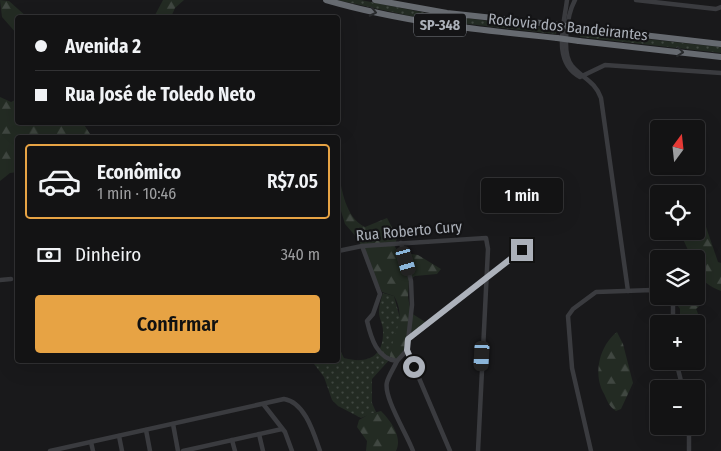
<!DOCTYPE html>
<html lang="pt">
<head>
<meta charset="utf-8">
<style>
  body { margin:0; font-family:"Fira Sans Condensed",sans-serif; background:#1c1c1d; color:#f1f3f6; height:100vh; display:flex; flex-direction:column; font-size:19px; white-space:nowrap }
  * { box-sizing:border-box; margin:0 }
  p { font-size:16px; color:#9d9ea0 }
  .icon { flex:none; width:28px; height:28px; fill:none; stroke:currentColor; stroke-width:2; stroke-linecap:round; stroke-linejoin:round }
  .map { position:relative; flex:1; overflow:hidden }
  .details { position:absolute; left:15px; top:135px; width:325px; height:228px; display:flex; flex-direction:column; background:#131314; border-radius:5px; box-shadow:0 5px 20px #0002,0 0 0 1px #323234 }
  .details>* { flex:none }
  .guide { position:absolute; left:15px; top:15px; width:325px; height:110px; border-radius:5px; box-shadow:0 5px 20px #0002,0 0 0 1px #323234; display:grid; align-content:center; height:110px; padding:0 20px; background:#131314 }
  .needle { width:32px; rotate:15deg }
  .fabs { position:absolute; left:650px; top:120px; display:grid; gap:10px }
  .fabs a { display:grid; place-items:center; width:55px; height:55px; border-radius:5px; background:#131314; box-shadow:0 5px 20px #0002,0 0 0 1px #323234; font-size:25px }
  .end { position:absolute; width:22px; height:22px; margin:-11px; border:6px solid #acb1ba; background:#111; box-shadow:0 0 0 2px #111 }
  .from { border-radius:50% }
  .bubble { position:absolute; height:35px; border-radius:5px; background:#131314; box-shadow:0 5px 20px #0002,0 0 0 1px #323234; font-size:16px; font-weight:600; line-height:35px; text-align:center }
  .car { position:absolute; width:15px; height:30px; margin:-15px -8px; border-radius:6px; box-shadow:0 0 4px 1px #0007; background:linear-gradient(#222 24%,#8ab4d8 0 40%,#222 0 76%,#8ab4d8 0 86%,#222 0) }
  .guide b { display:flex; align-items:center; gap:18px; height:48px; font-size:19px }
  .guide b+b { border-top:1px solid #323234 }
  .guide i { width:12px; height:12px; background:#f1f3f6 }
  ul { padding:9px 0 0; list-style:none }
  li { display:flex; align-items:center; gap:15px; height:75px; margin:0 10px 8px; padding:0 10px; border:2px solid transparent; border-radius:5px }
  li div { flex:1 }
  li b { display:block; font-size:19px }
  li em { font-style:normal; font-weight:600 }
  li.on { border-color:#e7a344 }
  li>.icon { width:45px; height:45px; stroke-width:1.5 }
  .pay { display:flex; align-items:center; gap:12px; height:55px; padding:0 20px; font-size:19px }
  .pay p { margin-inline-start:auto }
  .cta { display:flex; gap:10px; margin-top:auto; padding:10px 20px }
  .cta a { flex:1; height:58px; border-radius:5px; background:#e7a344; color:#111; font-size:20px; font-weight:600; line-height:58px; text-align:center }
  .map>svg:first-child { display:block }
  .grass { fill:url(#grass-dots) }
  .forest { fill:url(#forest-firs) }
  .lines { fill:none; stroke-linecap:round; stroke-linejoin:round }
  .minor { stroke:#3a3b3f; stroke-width:4.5 }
  .highway { stroke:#666a70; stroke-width:6 }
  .highway-bridge { stroke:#666a70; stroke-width:6 }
  .oneway { stroke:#282a2c }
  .route { stroke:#acb1ba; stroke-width:6 }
  .labels { text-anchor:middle; stroke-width:4.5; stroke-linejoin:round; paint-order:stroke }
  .shield { fill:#141416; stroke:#7e8289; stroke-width:1 }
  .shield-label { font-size:14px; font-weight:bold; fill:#acb1ba }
  .street-label { font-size:15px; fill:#acb1ba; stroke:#141416 }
</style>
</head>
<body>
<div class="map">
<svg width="721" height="451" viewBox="0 0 721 451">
  <defs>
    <pattern id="grass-dots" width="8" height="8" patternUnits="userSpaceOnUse" patternTransform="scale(1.25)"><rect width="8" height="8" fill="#232b23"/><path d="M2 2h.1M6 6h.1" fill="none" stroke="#404741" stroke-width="1.8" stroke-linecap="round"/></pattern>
    <pattern id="forest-firs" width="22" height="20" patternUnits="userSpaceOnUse" patternTransform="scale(1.25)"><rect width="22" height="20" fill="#232b23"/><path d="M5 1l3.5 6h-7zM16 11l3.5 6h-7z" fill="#404741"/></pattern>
  </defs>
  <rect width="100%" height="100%" fill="#19191b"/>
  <g class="grass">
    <path d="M337 0H361L431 14 557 29 556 34 424 19Z"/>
    <path d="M581 32 721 47V53L580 37Z"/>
    <path d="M383 293 394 296 400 318 399 329 392 346 391 358 372 379V403L376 412 361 418 338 406 332 400 324 377 311 360H338V346L344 358C366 364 384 358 383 331 383 324 379 319 379 312 379 305 381 299 383 293Z"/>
  </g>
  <g class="forest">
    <path d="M0 0 9 1 27 17 18 18 17 34 2 17Z"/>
    <path d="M163 0H184L175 8 171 17H154Z"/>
    <path d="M0 97 11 102 17 99 18 122 83 123 92 137 18 138 17 172 10 173 0 181Z"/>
    <path d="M338 170C342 190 345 217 365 227L387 218 397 237 395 247 399 252 418 255 441 269 437 274 415 276 409 280 408 297 411 313 427 323 406 336 403 355 399 361 390 357C391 335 408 320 394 296L382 292 358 239 345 224 341 211 338 209Z"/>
    <path d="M696 211 705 224 718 262 721 263V291C705 285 696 276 696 259H692L683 239 668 231H696Z"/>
    <path d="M696 291 706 300 696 309C699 315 701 322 696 327V324H673L680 315V309L671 296H696Z"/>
    <path d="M617 332 623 344 633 383 621 409 616 411C608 406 607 399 603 392 593 372 600 345 617 332Z"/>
    <path d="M381 411C391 421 403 438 396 451H366L367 441 357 427 359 420 369 414Z"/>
  </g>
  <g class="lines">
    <g class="minor">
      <path d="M567 0C564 25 552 62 580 77L605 65 721 73"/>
      <path d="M575 0C567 15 561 52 572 66 582 78 595 81 601 98L628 291"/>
      <path d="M636 0 716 9 721 7"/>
      <path d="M401 243 411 281 412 305 407 350 450 451"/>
      <path d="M362 246 380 294 373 314 367 321C371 338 377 359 397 361L407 350"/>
      <path d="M338 251 362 246 486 238 488 249 478 451"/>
      <path d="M0 280 11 279"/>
      <path d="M669 296 673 298V324"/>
      <path d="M409 339 522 250"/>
      <path d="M397 361C394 368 389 375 387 382 383 397 407 434 413 451"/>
      <path d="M676 361 683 389"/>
      <path d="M264 405 285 432 292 451"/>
      <path d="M173 424 178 451"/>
      <path d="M689 426V451"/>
      <path d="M146 430 150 451"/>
      <path d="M259 434 263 451"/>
      <path d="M119 436 122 451"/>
      <path d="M232 440 235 451"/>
      <path d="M91 442 93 451"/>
      <path d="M50 451 284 399C305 402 314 434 320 451"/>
      <path d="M183 451 282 429"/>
      <path d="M591 451 572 368 568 316 573 309 596 292 652 290 659 292"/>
    </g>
    <g class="highway">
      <path d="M326 0C402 22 479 30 557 38"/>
      <path d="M375 0 447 13 559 25"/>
      <path d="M582 28 721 44"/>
      <path d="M579 41 721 57"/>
    </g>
    <g class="highway-bridge">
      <path d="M559 25 582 28"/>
      <path d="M557 38 579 41"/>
    </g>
  </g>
  <defs><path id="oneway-chevron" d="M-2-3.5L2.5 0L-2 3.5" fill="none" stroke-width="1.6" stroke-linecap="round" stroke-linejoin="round" transform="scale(1.25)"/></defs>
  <g class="oneway">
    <use href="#oneway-chevron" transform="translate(373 12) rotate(12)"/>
    <use href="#oneway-chevron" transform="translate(680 52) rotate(6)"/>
  </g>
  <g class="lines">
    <path class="route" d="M414 367 407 350 408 339 522 250"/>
  </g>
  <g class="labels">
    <rect class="shield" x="414" y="13.5" width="52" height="23" rx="4"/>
    <g class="shield-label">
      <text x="440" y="30">SP-348</text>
    </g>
    <g class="street-label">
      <text transform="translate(568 27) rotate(6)" y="5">Rodovia dos Bandeirantes</text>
      <text transform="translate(409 231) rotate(-5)" y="5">Rua Roberto Cury</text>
    </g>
  </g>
</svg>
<div class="fabs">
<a><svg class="needle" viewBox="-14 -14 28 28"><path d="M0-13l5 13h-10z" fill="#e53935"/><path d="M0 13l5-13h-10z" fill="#9d9ea0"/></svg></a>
<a><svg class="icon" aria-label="locate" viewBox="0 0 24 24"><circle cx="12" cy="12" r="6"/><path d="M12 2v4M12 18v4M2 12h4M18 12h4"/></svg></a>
<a><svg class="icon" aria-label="layers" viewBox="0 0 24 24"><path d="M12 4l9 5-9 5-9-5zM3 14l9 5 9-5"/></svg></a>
<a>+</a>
<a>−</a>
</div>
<i class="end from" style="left:414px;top:367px"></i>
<i class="end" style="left:522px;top:250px"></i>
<div class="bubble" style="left:481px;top:178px;width:82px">1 min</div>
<i class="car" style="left:406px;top:261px;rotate:164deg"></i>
<i class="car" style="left:482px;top:356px;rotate:183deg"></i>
<div class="guide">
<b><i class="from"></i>Avenida 2</b>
<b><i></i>Rua José de Toledo Neto</b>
</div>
<section class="details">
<ul>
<li class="on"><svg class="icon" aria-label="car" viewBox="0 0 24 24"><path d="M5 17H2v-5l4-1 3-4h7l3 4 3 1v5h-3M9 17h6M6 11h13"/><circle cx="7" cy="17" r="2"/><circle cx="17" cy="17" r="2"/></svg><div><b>Econômico</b><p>1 min · 10:46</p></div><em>R$7.05</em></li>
</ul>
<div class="pay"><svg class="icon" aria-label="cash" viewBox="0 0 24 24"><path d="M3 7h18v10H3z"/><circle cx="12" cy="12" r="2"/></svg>Dinheiro<p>340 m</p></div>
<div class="cta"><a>Confirmar</a></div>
</section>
</div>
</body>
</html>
